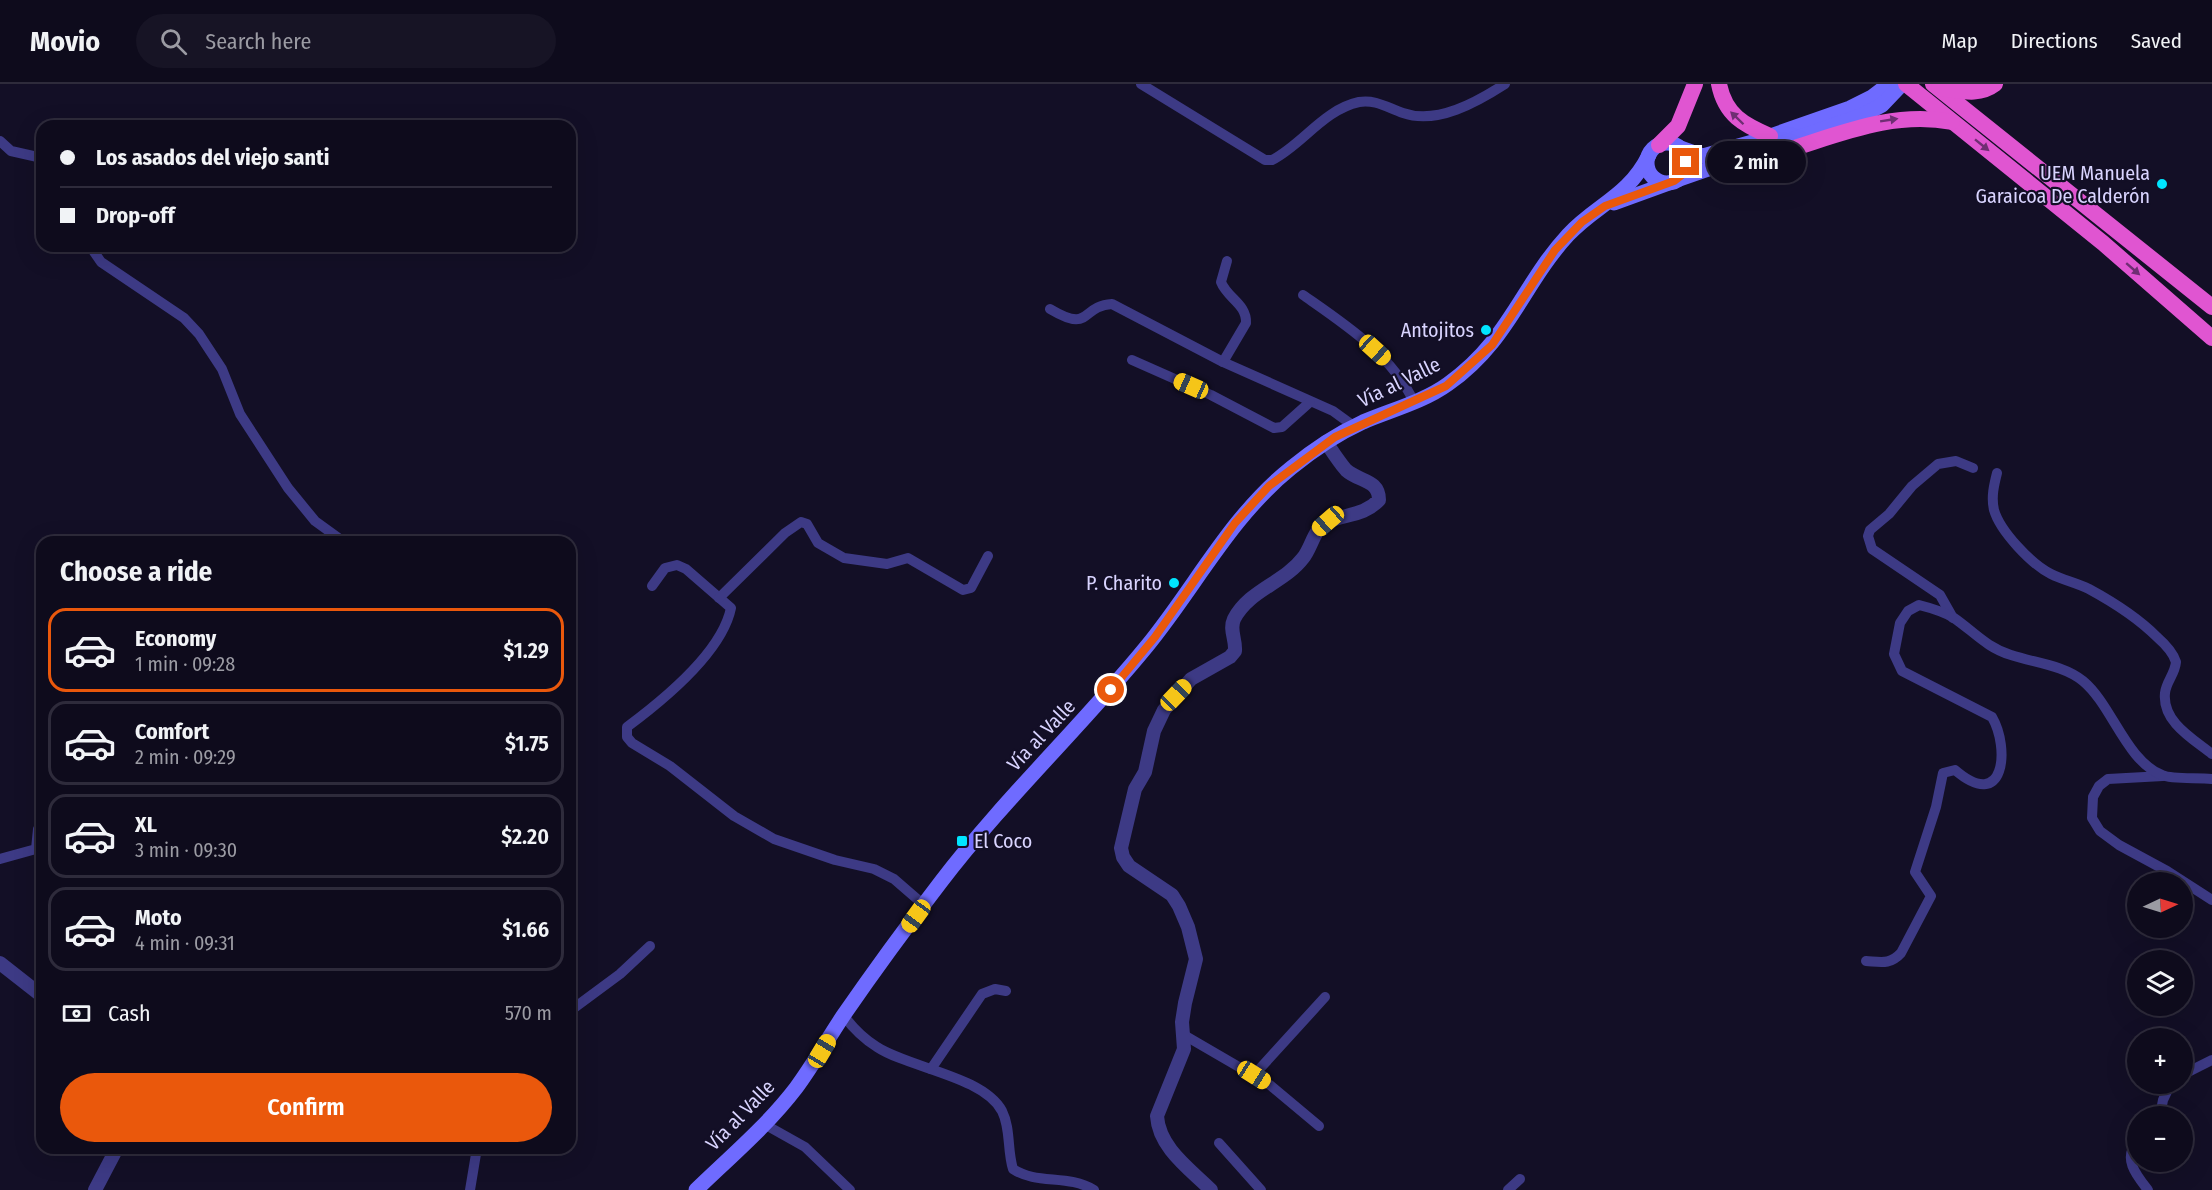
<!DOCTYPE html>
<html lang="en">
<head>
<meta charset="utf-8">
<style>
  body { margin:0; font-family:"Fira Sans Condensed",sans-serif; background:#171425; color:#f1f3f6; height:100vh; display:flex; flex-direction:column; font-size:22px; white-space:nowrap }
  * { box-sizing:border-box; margin:0 }
  p { font-size:20px; color:#9b9ba3 }
  .icon { flex:none; width:33px; height:33px; fill:none; stroke:currentColor; stroke-width:2; stroke-linecap:round; stroke-linejoin:round }
  .map { position:relative; flex:1; overflow:hidden }
  .details { position:absolute; left:36px; top:452px; width:540px; height:618px; display:flex; flex-direction:column; background:#0e0b1c; border-radius:18px; box-shadow:0 6px 24px #0002,0 0 0 2px #2e2b3b }
  .details>* { flex:none }
  .guide { position:absolute; left:36px; top:36px; width:540px; height:132px; border-radius:18px; box-shadow:0 6px 24px #0002,0 0 0 2px #2e2b3b; display:grid; align-content:center; height:132px; padding:0 24px; background:#0e0b1c }
  .needle { width:39px; rotate:86deg }
  .buttons { position:absolute; left:2127px; top:788px; display:grid; gap:12px }
  .buttons a { display:grid; place-items:center; width:66px; height:66px; border-radius:50%; background:#0e0b1c; box-shadow:0 6px 24px #0002,0 0 0 2px #2e2b3b; font-size:30px }
  .end { position:absolute; width:27px; height:27px; margin:-14px; border:8px solid #ea580c; background:#fff; box-shadow:0 0 0 3px #fff }
  .from { border-radius:50% }
  .bubble { position:absolute; height:42px; border-radius:21px; background:#0e0b1c; box-shadow:0 6px 24px #0002,0 0 0 2px #2e2b3b; font-size:20px; font-weight:600; line-height:42px; text-align:center }
  .car { position:absolute; width:18px; height:36px; margin:-18px -9px; border-radius:8px; box-shadow:0 0 4px 2px #0007; background:linear-gradient(#f5c518 24%,#345 0 40%,#f5c518 0 76%,#345 0 86%,#f5c518 0) }
  .guide b { display:flex; align-items:center; gap:21px; height:57px; font-size:22px }
  .guide b+b { border-top:2px solid #2e2b3b }
  .guide i { width:15px; height:15px; background:#f1f3f6 }
  ul { padding:0; list-style:none }
  li { display:flex; align-items:center; gap:18px; height:84px; margin:0 12px 9px; padding:0 12px; border:3px solid #2e2b3b; border-radius:18px }
  li div { flex:1 }
  li b { display:block; font-size:22px }
  li em { font-style:normal; font-weight:600 }
  li.current { border-color:#ea580c }
  li>.icon { width:54px; height:54px; stroke-width:1.5 }
  h2 { padding:0 24px; font-size:27px; line-height:72px }
  .pay { display:flex; align-items:center; gap:15px; height:66px; padding:0 24px; font-size:22px }
  .pay p { margin-inline-start:auto }
  .cta { display:flex; gap:12px; margin-top:auto; padding:12px 24px }
  .cta a { flex:1; height:69px; border-radius:36px; background:#ea580c; color:#fff; font-size:24px; font-weight:600; line-height:69px; text-align:center }
  header { display:flex; align-items:center; gap:36px; box-sizing:border-box; height:84px; padding:0 30px; background:#0e0b1c; border-bottom:2px solid #2e2b3b }
  header strong { font-size:28px }
  nav { display:flex; gap:33px; margin-inline-start:auto; font-size:21px }
  .search { width:420px; height:54px; background:#171425; display:flex; align-items:center; gap:15px; box-sizing:border-box; padding:0 21px; border-radius:33px; color:#9b9ba3; font-size:22px }
  .map>svg:first-child { display:block }
  .lines { fill:none; stroke-linecap:round; stroke-linejoin:round }
  .minor { stroke:#3d3a85; stroke-width:10 }
  .tertiary { stroke:#3d3a85; stroke-width:14 }
  .secondary { stroke:#6f6bff; stroke-width:15 }
  .trunk { stroke:#e055d1; stroke-width:16 }
  .oneway { fill:#6f2e73 }
  .route { stroke:#ea580c; stroke-width:8 }
  .poi-dot { fill:#00e5ff; stroke:#130f26; stroke-width:2 }
  .labels { text-anchor:middle; stroke-width:4.5; stroke-linejoin:round; paint-order:stroke }
  .poi-label { font-size:20px; fill:#d9d4ff; stroke:#130f26; text-anchor:end }
  .street-label { font-size:20px; fill:#d9d4ff; stroke:#130f26 }
</style>
</head>
<body>
<header>
<strong>Movio</strong>
<div class="search"><svg class="icon" aria-label="search" viewBox="0 0 24 24"><circle cx="10" cy="10" r="6"/><path d="M15 15l6 6"/></svg>Search here</div>
<nav><a>Map</a><a>Directions</a><a>Saved</a></nav>
</header>
<div class="map">
<svg width="2212" height="1106" viewBox="0 0 2212 1106">
  <rect width="100%" height="100%" fill="#130f26"/>
  <g class="lines">
    <g class="minor">
      <path d="M1141 0 1265 76H1272C1303 60 1323 26 1359 18 1375 15 1388 24 1403 29 1437 41 1477 18 1505 0"/>
      <path d="M0 57 11 67 42 74"/>
      <path d="M90 162 101 178 184 234 199 250 222 285 240 330 288 404 315 437 344 458"/>
      <path d="M1303 211C1346 241 1391 270 1414 318"/>
      <path d="M1050 225C1092 250 1080 222 1112 220L1223 278 1333 327 1355 343"/>
      <path d="M1132 276 1211 311 1274 344 1282 343 1310 318"/>
      <path d="M1223 278 1246 239C1247 220 1227 214 1221 198L1227 177"/>
      <path d="M1997 389C1994 401 1991 413 1994 426 2000 447 2031 480 2051 490 2063 496 2077 499 2089 505 2113 518 2138 534 2157 553 2165 560 2173 568 2176 578 2175 590 2166 598 2165 609 2162 638 2193 655 2212 670"/>
      <path d="M652 502 665 484 677 481 686 485 731 524C722 568 662 617 627 643V653L632 659 670 682 734 732 774 755 835 776 874 785 894 795 924 821"/>
      <path d="M719 514 785 449 801 438 807 440 818 459 844 474 887 480 908 474 963 506 971 504 988 472"/>
      <path d="M1953 534 1940 511 1872 465 1868 452 1870 446 1889 430 1912 402 1938 380 1956 377 1973 384"/>
      <path d="M2163 692 2108 695 2099 702 2093 713 2092 734 2100 747 2119 761 2167 787 2212 816"/>
      <path d="M0 775 36 765 38 745 42 741"/>
      <path d="M1866 877C1881 878 1890 881 1901 869L1931 812 1915 788 1936 723 1943 689 1955 686C2005 729 2010 664 1992 633L1902 587 1894 570 1900 539 1908 527 1919 521C1931 524 1944 528 1954 534 1973 547 1987 564 2011 571 2035 579 2063 581 2083 597 2112 621 2126 677 2162 691 2173 696 2199 693 2212 695"/>
      <path d="M570 927 620 890 650 862"/>
      <path d="M844 932C853 944 864 955 877 963 909 984 983 992 1002 1027 1011 1045 1007 1066 1013 1085 1037 1101 1068 1090 1094 1106"/>
      <path d="M1184 951 1270 1001 1319 1042"/>
      <path d="M931 985 982 910 995 905 1006 907"/>
      <path d="M1254 991 1325 913"/>
      <path d="M2182 991 2212 976"/>
      <path d="M2160 1032 2163 1016 2171 999"/>
      <path d="M764 1040 805 1063 850 1106"/>
      <path d="M2138 1057C2122 1074 2136 1091 2148 1106"/>
      <path d="M1219 1059 1261 1106"/>
      <path d="M470 1106 477 1064"/>
      <path d="M1508 1106 1520 1095"/>
    </g>
    <g class="tertiary">
      <path d="M0 879 42 912"/>
      <path d="M95 1106 117 1064"/>
      <path d="M1211 1106C1190 1085 1159 1064 1157 1032L1184 965 1182 938 1185 919 1196 875 1188 843 1179 822 1172 811 1129 782 1123 773 1121 764 1135 705 1145 688 1154 647 1164 626 1191 595 1230 573 1235 567C1236 555 1229 546 1234 535 1249 506 1284 499 1303 474 1312 463 1314 443 1329 437 1347 430 1365 431 1379 416 1379 395 1359 398 1346 386 1339 378 1332 367 1326 358"/>
    </g>
    <g class="secondary">
      <circle cx="1667" cy="79" r="20"/>
      <path d="M1678 63 1703 72 1756 57 1850 24 1872 13 1889 0"/>
      <path d="M1674 97 1863 31 1882 21 1902 0"/>
      <path d="M1614 119 1669 99"/>
      <path d="M696 1106C730 1073 767 1042 796 1004 813 981 827 956 843 932 874 887 907 842 940 799 1004 715 1081 643 1147 562 1196 502 1230 433 1291 384 1313 366 1337 350 1363 338 1391 326 1423 318 1448 300 1509 257 1522 201 1568 151 1597 120 1628 113 1649 71"/>
    </g>
    <g class="trunk">
      <path d="M1719 0C1725 31 1744 41 1770 52"/>
      <path d="M1906 0 2103 159 2212 254"/>
      <path d="M1933 0 2212 223"/>
      <path d="M1939 4C1959 6 1978 13 1995 0"/>
      <path d="M1659 61 1678 42 1695 0"/>
      <path d="M1773 63 1780 67 1788 66C1843 49 1894 27 1952 38"/>
    </g>
  </g>
  <defs><path id="oneway-solid" d="M-6-.8H1V-3.2L6.5 0L1 3.2V.8H-6Z" transform="scale(1.5)"/></defs>
  <g class="oneway">
    <use href="#oneway-solid" transform="translate(1737 34) rotate(-136)"/>
    <use href="#oneway-solid" transform="translate(1889 36) rotate(-9)"/>
    <use href="#oneway-solid" transform="translate(1982 61) rotate(39)"/>
    <use href="#oneway-solid" transform="translate(2133 185) rotate(41)"/>
  </g>
  <g class="lines">
    <path class="route" d="M1111 606 1155 553 1235 439 1269 402 1335 353 1446 302 1492 261 1555 166 1582 138 1605 122 1674 97 1683 90 1686 78"/>
  </g>
  <g class="poi-dot">
    <circle cx="2162" cy="100" r="6"/>
    <circle cx="1486" cy="246" r="6"/>
    <circle cx="1174" cy="499" r="6"/>
    <rect x="956" y="751" width="12" height="12" rx="3"/>
  </g>
  <g class="labels">
    <g class="poi-label">
      <text x="2150" y="96">UEM Manuela<tspan x="2150" dy="23">Garaicoa De Calderón</tspan></text>
      <text x="1474" y="253">Antojitos</text>
      <text x="1162" y="506">P. Charito</text>
      <text x="974" y="764" text-anchor="start">El Coco</text>
    </g>
    <g class="street-label">
      <text transform="translate(1399 298) rotate(-26)" y="7">Vía al Valle</text>
      <text transform="translate(1041 651) rotate(-47)" y="7">Vía al Valle</text>
      <text transform="translate(740 1031) rotate(-46)" y="7">Vía al Valle</text>
    </g>
  </g>
</svg>
<div class="buttons">
<a><svg class="needle" viewBox="-14 -14 28 28"><path d="M0-13l5 13h-10z" fill="#e53935"/><path d="M0 13l5-13h-10z" fill="#9b9ba3"/></svg></a>
<a><svg class="icon" aria-label="layers" viewBox="0 0 24 24"><path d="M12 4l9 5-9 5-9-5zM3 14l9 5 9-5"/></svg></a>
<a>+</a>
<a>−</a>
</div>
<i class="end from" style="left:1111px;top:606px"></i>
<i class="end" style="left:1686px;top:78px"></i>
<div class="bubble" style="left:1707px;top:57px;width:99px">2 min</div>
<i class="car" style="left:1375px;top:266px;rotate:132deg"></i>
<i class="car" style="left:1191px;top:302px;rotate:294deg"></i>
<i class="car" style="left:1328px;top:437px;rotate:229deg"></i>
<i class="car" style="left:1176px;top:611px;rotate:44deg"></i>
<i class="car" style="left:916px;top:832px;rotate:216deg"></i>
<i class="car" style="left:822px;top:967px;rotate:31deg"></i>
<i class="car" style="left:1254px;top:991px;rotate:122deg"></i>
<div class="guide">
<b><i class="from"></i>Los asados del viejo santi</b>
<b><i></i>Drop-off</b>
</div>
<section class="details">
<h2>Choose a ride</h2>
<ul>
<li class="current"><svg class="icon" aria-label="car" viewBox="0 0 24 24"><path d="M5 17H2v-5l4-1 3-4h7l3 4 3 1v5h-3M9 17h6M6 11h13"/><circle cx="7" cy="17" r="2"/><circle cx="17" cy="17" r="2"/></svg><div><b>Economy</b><p>1 min · 09:28</p></div><em>$1.29</em></li>
<li><svg class="icon" aria-label="car" viewBox="0 0 24 24"><path d="M5 17H2v-5l4-1 3-4h7l3 4 3 1v5h-3M9 17h6M6 11h13"/><circle cx="7" cy="17" r="2"/><circle cx="17" cy="17" r="2"/></svg><div><b>Comfort</b><p>2 min · 09:29</p></div><em>$1.75</em></li>
<li><svg class="icon" aria-label="car" viewBox="0 0 24 24"><path d="M5 17H2v-5l4-1 3-4h7l3 4 3 1v5h-3M9 17h6M6 11h13"/><circle cx="7" cy="17" r="2"/><circle cx="17" cy="17" r="2"/></svg><div><b>XL</b><p>3 min · 09:30</p></div><em>$2.20</em></li>
<li><svg class="icon" aria-label="car" viewBox="0 0 24 24"><path d="M5 17H2v-5l4-1 3-4h7l3 4 3 1v5h-3M9 17h6M6 11h13"/><circle cx="7" cy="17" r="2"/><circle cx="17" cy="17" r="2"/></svg><div><b>Moto</b><p>4 min · 09:31</p></div><em>$1.66</em></li>
</ul>
<div class="pay"><svg class="icon" aria-label="cash" viewBox="0 0 24 24"><path d="M3 7h18v10H3z"/><circle cx="12" cy="12" r="2"/></svg>Cash<p>570 m</p></div>
<div class="cta"><a>Confirm</a></div>
</section>
</div>
</body>
</html>
